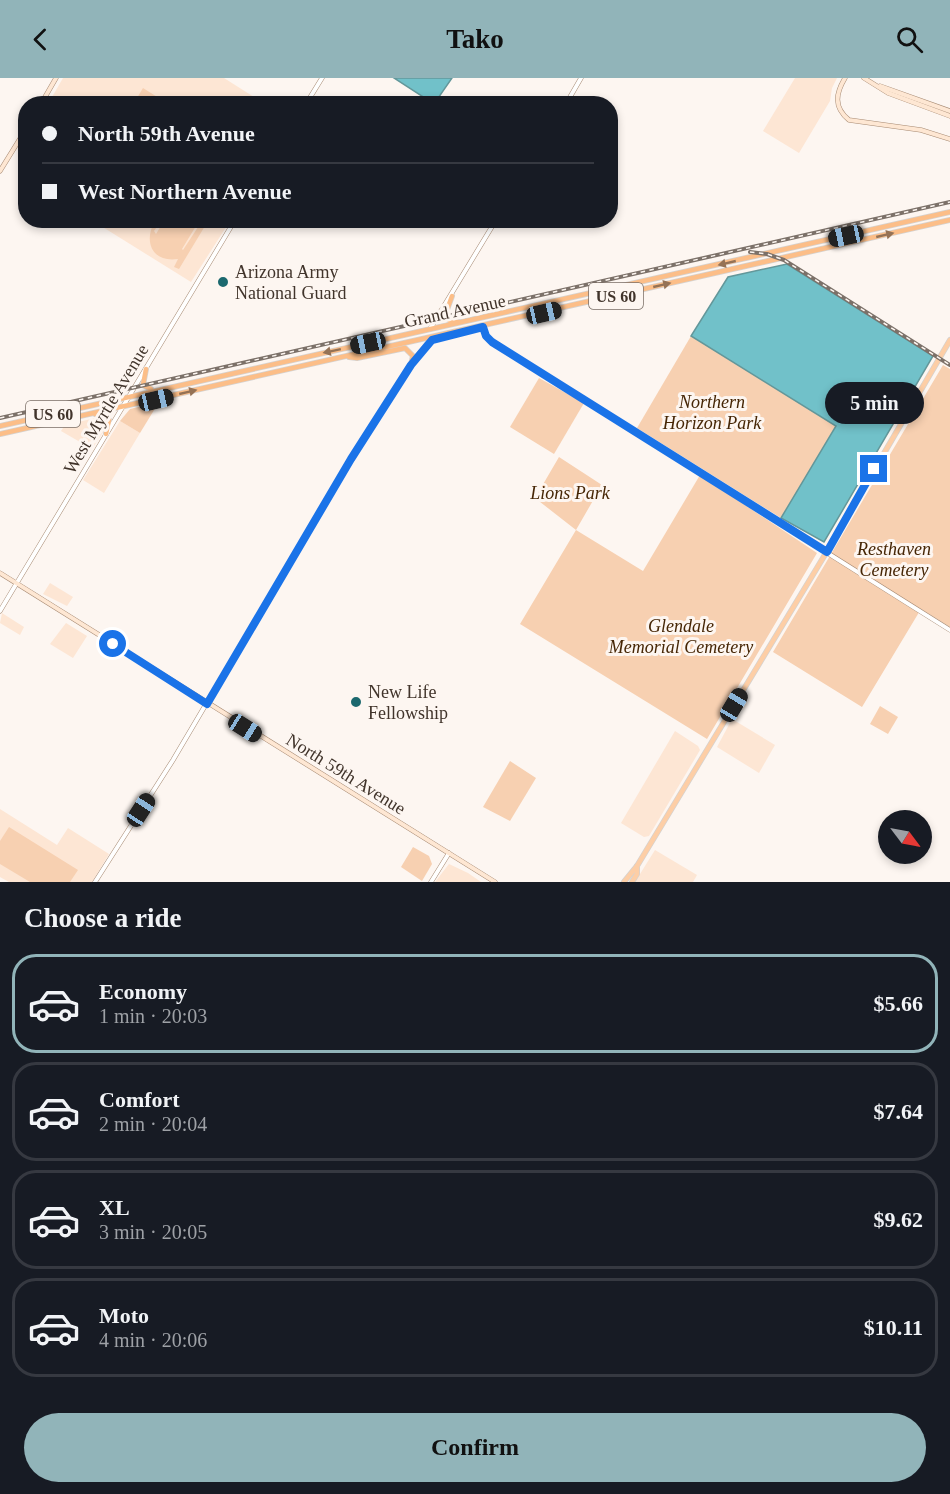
<!DOCTYPE html>
<html lang="en">
<head>
<meta charset="utf-8">
<style>
  body { margin:0; font-family:Georgia,serif; background:#20242c; color:#f1f3f6; height:100vh; display:flex; flex-direction:column; font-size:22px; white-space:nowrap }
  * { box-sizing:border-box; margin:0 }
  p { font-size:20px; color:#9ea1a6 }
  .icon { flex:none; width:33px; height:33px; fill:none; stroke:currentColor; stroke-width:2; stroke-linecap:round; stroke-linejoin:round }
  .map { position:relative; height:804px; overflow:hidden }
  .side { display:flex; flex-direction:column; background:#171b24; flex:1 }
  .side>* { flex:none }
  .banner { position:absolute; left:18px; top:18px; width:600px; height:132px; border-radius:24px; box-shadow:0 3px 9px #0003; display:grid; align-content:center; height:132px; padding:0 24px; background:#171b24 }
  .needle { width:39px; rotate:122deg }
  .buttons { position:absolute; left:878px; top:732px; display:grid; gap:12px }
  .buttons a { display:grid; place-items:center; width:54px; height:54px; border-radius:50%; background:#171b24; box-shadow:0 3px 9px #0003; font-size:30px }
  .end { position:absolute; width:27px; height:27px; margin:-14px; border:8px solid #1a73e8; background:#fff; box-shadow:0 0 0 3px #fff }
  .from { border-radius:50% }
  .bubble { position:absolute; height:42px; border-radius:21px; background:#171b24; box-shadow:0 3px 9px #0003; font-size:20px; font-weight:800; line-height:42px; text-align:center }
  .car { position:absolute; width:18px; height:36px; margin:-18px -9px; border-radius:8px; box-shadow:0 0 4px 2px #0007; background:linear-gradient(#222 24%,#8ab4d8 0 40%,#222 0 76%,#8ab4d8 0 86%,#222 0) }
  .banner b { display:flex; align-items:center; gap:21px; height:57px; font-size:22px }
  .banner b+b { border-top:2px solid #363941 }
  .banner i { width:15px; height:15px; background:#f1f3f6 }
  ul { padding:0; list-style:none }
  li { display:flex; align-items:center; gap:18px; height:99px; margin:0 12px 9px; padding:0 12px; border:3px solid #363941; border-radius:24px }
  li div { flex:1 }
  li b { display:block; font-size:22px }
  li em { font-style:normal; font-weight:800 }
  li.active { border-color:#91b4b9 }
  li>.icon { width:54px; height:54px; stroke-width:1.5 }
  h2 { padding:0 24px; font-size:27px; line-height:72px }
  .button { display:flex; gap:12px; margin-top:auto; padding:12px 24px }
  .button a { flex:1; height:69px; border-radius:36px; background:#91b4b9; color:#111; font-size:24px; font-weight:800; line-height:69px; text-align:center }
  header { display:flex; justify-content:space-between; align-items:center; height:78px; padding:0 24px; background:#91b4b9; color:#111; font-size:27px; font-weight:800 }
  .map>svg:first-child { display:block }
  .built { fill:#fde6d4 }
  .green { fill:#f7d0b1 }
  .water { fill:#71c1c9; stroke:#63979a; stroke-width:1.5 }
  .lines { fill:none; stroke-linecap:round; stroke-linejoin:round }
  .tertiary-casing { stroke:#a78a73; stroke-width:5 }
  .secondary-casing { stroke:#a78a73; stroke-width:5 }
  .primary-casing { stroke:#d5d2d0; stroke-width:6 }
  .trunk-casing { stroke:#d5d2d0; stroke-width:6 }
  .tertiary { stroke:#fff; stroke-width:4 }
  .secondary { stroke:#fee7d3; stroke-width:4 }
  .primary { stroke:#fdcea6; stroke-width:4.5 }
  .trunk { stroke:#fcbe88; stroke-width:4.5 }
  .rail-casing { stroke:#7c7169; stroke-width:4 }
  .rail { stroke:#fdf6f1; stroke-width:1.5; stroke-dasharray:4.5; stroke-linecap:butt }
  .oneway { fill:#957255 }
  .route { stroke:#1a73e8; stroke-width:8 }
  .poi-dot { fill:#1b686e; stroke:#fdf6f1; stroke-width:2 }
  .labels { text-anchor:middle; stroke-width:6; stroke-linejoin:round; paint-order:stroke }
  .shield { fill:#fdf6f1; stroke:#796e66; stroke-width:1.5 }
  .shield-label { font-size:16px; font-weight:bold; fill:#41342b }
  .poi-label { font-size:18px; fill:#41342b; stroke:#fdf6f1; text-anchor:start }
  .street-label { font-size:18px; fill:#41342b; stroke:#fdf6f1 }
  .park-label { font-size:18px; font-style:italic; fill:#462605; stroke:#fdf6f1 }
</style>
</head>
<body>
<header><svg class="icon" aria-label="back" viewBox="0 0 24 24"><path d="M15 5l-7 7 7 7"/></svg>Tako<svg class="icon" aria-label="search" viewBox="0 0 24 24"><circle cx="10" cy="10" r="6"/><path d="M15 15l6 6"/></svg></header>
<div class="map">
<svg width="950" height="804" viewBox="0 0 950 804">
  <rect width="100%" height="100%" fill="#fdf6f1"/>
  <g class="built">
    <path d="M63 0H224L262 24 48 26Z"/>
    <path d="M795 0H837L832 10 830 23 799 75 763 53Z"/>
    <path d="M93 143H230L191 204Z"/>
    <path d="M100 339 107 342V348L92 371 61 353 65 347Z"/>
    <path d="M120 343 140 355 104 415 83 402Z"/>
    <path d="M50 505 73 519 67 528 43 516Z"/>
    <path d="M2 535 24 549 20 557 0 545Z"/>
    <path d="M66 545 87 558 73 580 50 566Z"/>
    <path d="M732 641 775 667 759 695 717 669Z"/>
    <path d="M675 653 698 668 700 672 649 758 644 759 621 745Z"/>
    <path d="M0 731 57 767 68 750 109 776 92 804H9L0 799Z"/>
    <path d="M655 772 697 797 693 804H635Z"/>
    <path d="M449 786 468 795 481 804H435Z"/>
  </g>
  <g class="green">
    <path d="M143 10 162 22 160 25H134Z"/>
    <path d="M155 143H161L154 153 156 156 164 143H199L182 171 183 172 202 143H208L179 191 174 189 178 181C152 185 143 163 155 143Z"/>
    <path d="M691 258 836 348 781 440 637 350Z"/>
    <path d="M943 287 950 291V549L921 531 862 629 773 574Z"/>
    <path d="M539 300 584 325 554 376 510 349Z"/>
    <path d="M159 324 140 355 120 343 130 331Z"/>
    <path d="M559 379 602 407 576 452 643 493 700 397 817 475 707 661 520 546 576 452 535 420Z"/>
    <path d="M880 628 898 639 888 656 870 646Z"/>
    <path d="M510 683 536 700 510 743 483 729Z"/>
    <path d="M9 749 78 792 70 804H30L0 786V763Z"/>
    <path d="M413 769 429 778 432 786 422 803 401 789Z"/>
  </g>
  <g class="water">
    <path d="M394 0H452L434 26Z"/>
    <path d="M787 186 933 278 824 464 781 440 836 348 691 258 728 199Z"/>
  </g>
  <g class="lines">
    <defs>
      <g id="tertiary">
        <path d="M306 26 322 0"/>
        <path d="M566 26 581 0"/>
        <path d="M483 249 486 258 492 264 950 552"/>
        <path d="M430 251 496 142"/>
        <path d="M0 533 235 142"/>
        <path d="M95 804 173 682 351 381 411 287"/>
        <path d="M431 804 449 775"/>
      </g>
      <g id="secondary">
        <path d="M845 0C836 15 833 29 849 42L921 52 950 61"/>
        <path d="M864 0 888 15 950 38"/>
        <path d="M880 8 950 33"/>
        <path d="M41 26 56 0"/>
        <path d="M0 93 26 51"/>
        <path d="M0 495 495 804"/>
      </g>
      <g id="primary">
        <path d="M624 804 637 788 823 480 950 262"/>
        <path d="M632 804 637 796V788"/>
      </g>
      <g id="trunk">
        <path d="M452 218 445 237 450 243 458 244"/>
        <path d="M349 279 357 280 405 270 413 278 411 287"/>
        <path d="M412 285 427 266 435 261"/>
        <path d="M146 291 143 307 151 311"/>
        <path d="M95 336 109 342 106 356"/>
        <path d="M0 348 950 134"/>
        <path d="M0 356 950 142"/>
      </g>
    </defs>
    <use href="#tertiary" class="tertiary-casing"/>
    <use href="#secondary" class="secondary-casing"/>
    <use href="#primary" class="primary-casing"/>
    <use href="#trunk" class="trunk-casing"/>
    <use href="#tertiary" class="tertiary"/>
    <use href="#secondary" class="secondary"/>
    <use href="#primary" class="primary"/>
    <use href="#trunk" class="trunk"/>
    <defs>
      <g id="rail">
        <path d="M750 174 767 176 784 182 950 287"/>
        <path d="M0 340 950 124"/>
      </g>
    </defs>
    <use href="#rail" class="rail-casing"/>
    <use href="#rail" class="rail"/>
  </g>
  <defs><path id="oneway-solid" d="M-6-.8H1V-3.2L6.5 0L1 3.2V.8H-6Z" transform="scale(1.5)"/></defs>
  <g class="oneway">
    <use href="#oneway-solid" transform="translate(885 157) rotate(-13)"/>
    <use href="#oneway-solid" transform="translate(727 185) rotate(167)"/>
    <use href="#oneway-solid" transform="translate(662 207) rotate(-13)"/>
    <use href="#oneway-solid" transform="translate(332 273) rotate(168)"/>
    <use href="#oneway-solid" transform="translate(188 314) rotate(-13)"/>
  </g>
  <g class="lines">
    <path class="route" d="M113 566 207 626 351 381 411 287 432 262 483 249 486 258 492 264 827 474 874 391"/>
  </g>
  <g class="poi-dot">
    <circle cx="223" cy="204" r="6"/>
    <circle cx="356" cy="624" r="6"/>
  </g>
  <g class="labels">
    <g class="shield">
      <rect x="589" y="205" width="54" height="26" rx="4.5"/>
      <rect x="26" y="323" width="54" height="26" rx="4.5"/>
    </g>
    <g class="shield-label">
      <text x="616" y="224">US 60</text>
      <text x="53" y="342">US 60</text>
    </g>
    <g class="poi-label">
      <text x="235" y="200">Arizona Army<tspan x="235" dy="21">National Guard</tspan></text>
      <text x="368" y="620">New Life<tspan x="368" dy="21">Fellowship</tspan></text>
    </g>
    <g class="street-label">
      <text transform="translate(455 233) rotate(-12)" y="6">Grand Avenue</text>
      <text transform="translate(106 331) rotate(-59)" y="6">West Myrtle Avenue</text>
      <text transform="translate(346 696) rotate(32)" y="6">North 59th Avenue</text>
    </g>
    <g class="park-label">
      <text x="712" y="330">Northern<tspan x="712" dy="21">Horizon Park</tspan></text>
      <text x="570" y="421">Lions Park</text>
      <text x="894" y="477">Resthaven<tspan x="894" dy="21">Cemetery</tspan></text>
      <text x="681" y="554">Glendale<tspan x="681" dy="21">Memorial Cemetery</tspan></text>
    </g>
  </g>
</svg>
<div class="buttons">
<a><svg class="needle" viewBox="-14 -14 28 28"><path d="M0-13l5 13h-10z" fill="#e53935"/><path d="M0 13l5-13h-10z" fill="#9ea1a6"/></svg></a>
</div>
<i class="end from" style="left:113px;top:566px"></i>
<i class="end" style="left:874px;top:391px"></i>
<div class="bubble" style="left:825px;top:304px;width:99px">5 min</div>
<i class="car" style="left:846px;top:158px;rotate:258deg"></i>
<i class="car" style="left:544px;top:235px;rotate:77deg"></i>
<i class="car" style="left:368px;top:265px;rotate:258deg"></i>
<i class="car" style="left:156px;top:322px;rotate:77deg"></i>
<i class="car" style="left:734px;top:627px;rotate:31deg"></i>
<i class="car" style="left:245px;top:650px;rotate:122deg"></i>
<i class="car" style="left:141px;top:732px;rotate:33deg"></i>
<div class="banner">
<b><i class="from"></i>North 59th Avenue</b>
<b><i></i>West Northern Avenue</b>
</div>
</div>
<section class="side">
<h2>Choose a ride</h2>
<ul>
<li class="active"><svg class="icon" aria-label="car" viewBox="0 0 24 24"><path d="M5 17H2v-5l4-1 3-4h7l3 4 3 1v5h-3M9 17h6M6 11h13"/><circle cx="7" cy="17" r="2"/><circle cx="17" cy="17" r="2"/></svg><div><b>Economy</b><p>1 min · 20:03</p></div><em>$5.66</em></li>
<li><svg class="icon" aria-label="car" viewBox="0 0 24 24"><path d="M5 17H2v-5l4-1 3-4h7l3 4 3 1v5h-3M9 17h6M6 11h13"/><circle cx="7" cy="17" r="2"/><circle cx="17" cy="17" r="2"/></svg><div><b>Comfort</b><p>2 min · 20:04</p></div><em>$7.64</em></li>
<li><svg class="icon" aria-label="car" viewBox="0 0 24 24"><path d="M5 17H2v-5l4-1 3-4h7l3 4 3 1v5h-3M9 17h6M6 11h13"/><circle cx="7" cy="17" r="2"/><circle cx="17" cy="17" r="2"/></svg><div><b>XL</b><p>3 min · 20:05</p></div><em>$9.62</em></li>
<li><svg class="icon" aria-label="car" viewBox="0 0 24 24"><path d="M5 17H2v-5l4-1 3-4h7l3 4 3 1v5h-3M9 17h6M6 11h13"/><circle cx="7" cy="17" r="2"/><circle cx="17" cy="17" r="2"/></svg><div><b>Moto</b><p>4 min · 20:06</p></div><em>$10.11</em></li>
</ul>
<div class="button"><a>Confirm</a></div>
</section>
</body>
</html>
